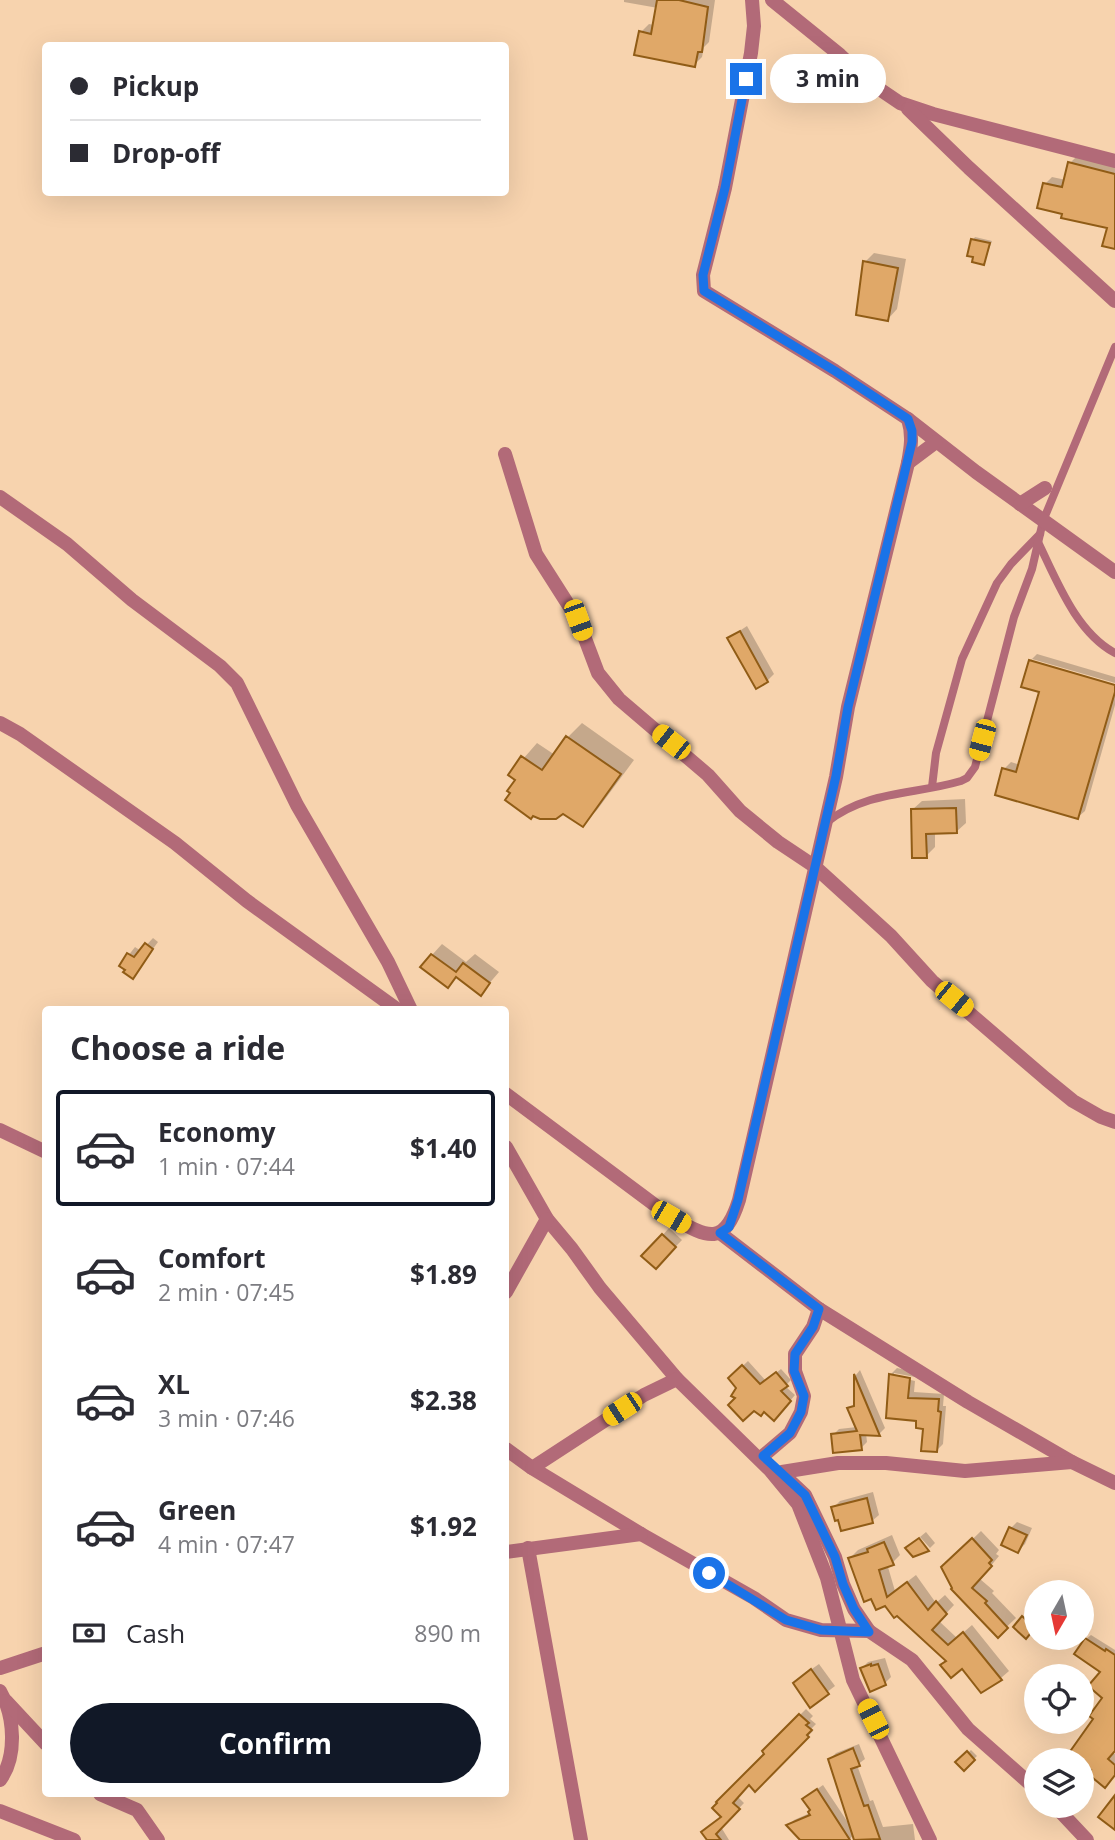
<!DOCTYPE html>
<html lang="en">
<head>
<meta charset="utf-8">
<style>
  body { margin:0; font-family:"Open Sans",sans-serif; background:#f7f7f7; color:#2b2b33; height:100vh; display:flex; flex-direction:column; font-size:26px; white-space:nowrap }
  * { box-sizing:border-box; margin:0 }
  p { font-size:23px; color:#7c7c81 }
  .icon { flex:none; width:38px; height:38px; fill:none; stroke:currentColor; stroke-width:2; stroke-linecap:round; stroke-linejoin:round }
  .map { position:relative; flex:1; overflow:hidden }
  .details { position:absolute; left:42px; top:1006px; width:467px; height:791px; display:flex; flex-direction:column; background:#fff; border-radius:7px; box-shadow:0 7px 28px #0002 }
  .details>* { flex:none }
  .hud { position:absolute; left:42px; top:42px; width:467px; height:154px; border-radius:7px; box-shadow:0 7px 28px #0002; display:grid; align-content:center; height:154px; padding:0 28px; background:#fff }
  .needle { width:46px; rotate:189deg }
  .tools { position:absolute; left:1024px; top:1580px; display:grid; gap:14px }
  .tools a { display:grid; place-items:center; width:70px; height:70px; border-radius:50%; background:#fff; box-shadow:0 7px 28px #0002; font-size:35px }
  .end { position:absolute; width:32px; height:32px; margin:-16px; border:9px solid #1a73e8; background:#fff; box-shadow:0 0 0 4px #fff }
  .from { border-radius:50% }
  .bubble { position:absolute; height:49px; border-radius:24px; background:#fff; box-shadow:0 7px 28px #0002; font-size:23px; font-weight:700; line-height:49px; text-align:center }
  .car { position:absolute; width:21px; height:42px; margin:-21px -10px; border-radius:9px; box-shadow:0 0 5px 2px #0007; background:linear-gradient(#f5c518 24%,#345 0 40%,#f5c518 0 76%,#345 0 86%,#f5c518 0) }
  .hud b { display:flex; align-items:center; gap:24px; height:66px; font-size:26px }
  .hud b+b { border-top:2px solid #e1e1e2 }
  .hud i { width:18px; height:18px; background:#2b2b33 }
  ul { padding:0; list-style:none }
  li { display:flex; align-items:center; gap:21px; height:116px; margin:0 14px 10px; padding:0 14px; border:4px solid transparent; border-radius:7px }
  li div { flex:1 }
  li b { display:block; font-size:26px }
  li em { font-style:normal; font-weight:700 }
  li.active { border-color:#111827 }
  li>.icon { width:63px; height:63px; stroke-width:1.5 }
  h2 { padding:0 28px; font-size:32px; line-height:84px }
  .pay { display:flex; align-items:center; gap:18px; height:77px; padding:0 28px; font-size:26px }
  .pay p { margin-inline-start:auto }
  .cta { display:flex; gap:14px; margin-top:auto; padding:14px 28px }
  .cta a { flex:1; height:80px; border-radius:42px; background:#111827; color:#fff; font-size:28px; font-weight:700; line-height:80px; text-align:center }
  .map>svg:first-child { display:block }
  .shadow { fill:#0003 }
  .building { fill:#e0a868; stroke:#905c16; stroke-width:2 }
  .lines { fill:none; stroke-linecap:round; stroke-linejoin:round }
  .lane { stroke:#b26a78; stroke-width:8 }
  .street { stroke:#b26a78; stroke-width:14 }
  .route { stroke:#1a73e8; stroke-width:9 }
</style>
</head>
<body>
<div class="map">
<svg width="1115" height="1840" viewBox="0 0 1115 1840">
  <rect width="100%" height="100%" fill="#f7d3ae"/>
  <g class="shadow">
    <path d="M624 0H715L709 42 704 47 702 57 694 65 641 32 649 24 654 25 658 8 624 2Z"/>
    <path d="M1077 156 1115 166V247L1109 227 1064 213 1045 184 1052 177 1066 180 1070 163Z"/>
    <path d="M975 237 992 241 984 263 973 240Z"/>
    <path d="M874 253 906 259 897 309 888 319 865 262Z"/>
    <path d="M747 626 774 674 767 681 729 638Z"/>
    <path d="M1037 654 1115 677V683L1032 659Z"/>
    <path d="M1032 659V663L1115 687V705L1085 811 1078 817 1004 769 1011 762 1020 765 1041 691 1030 661Z"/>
    <path d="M582 723 634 760 597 810 582 825 510 774 537 743 555 755 568 737Z"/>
    <path d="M965 799 966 823 956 832H935V847L926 856 912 810 922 801Z"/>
    <path d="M153 938 158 942 132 977 121 965 135 947 141 951Z"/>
    <path d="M442 944 466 962 475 954 499 972 481 993 458 976 448 986 432 955Z"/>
    <path d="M669 1228 682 1240 656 1267 644 1256Z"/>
    <path d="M748 1361 766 1381 781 1369 791 1380 785 1386 795 1395 779 1414 764 1410 738 1398 739 1387 730 1378Z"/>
    <path d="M897 1368 915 1372V1377L894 1373V1376L915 1381 914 1392 944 1394 943 1406H946L943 1444 937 1450 925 1427 918 1419 891 1374Z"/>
    <path d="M860 1370 885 1428 879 1434 866 1433 867 1442 861 1448 833 1435 839 1429 857 1427 849 1409 856 1403V1375Z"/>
    <path d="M873 1492 879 1515 872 1521 839 1518 833 1508 840 1501Z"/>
    <path d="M1017 1522 1032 1528 1025 1544 1018 1551 1011 1528Z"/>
    <path d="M981 1531 999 1550 996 1554 999 1556 980 1579 994 1591 992 1593 1016 1618 998 1635 943 1568Z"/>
    <path d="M926 1532 935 1543 930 1548 920 1537Z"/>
    <path d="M892 1535 900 1555 888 1567 895 1591 916 1575 936 1603 945 1595 954 1605 939 1621 957 1638 972 1625 1009 1671 1001 1678 981 1691 962 1667 948 1660 885 1603 850 1558 858 1550Z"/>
    <path d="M1029 1611 1036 1617V1626L1026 1636 1023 1618Z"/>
    <path d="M1091 1635 1115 1650V1654L1105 1666 1086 1639Z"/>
    <path d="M885 1658 891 1677 885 1683 862 1668 868 1662Z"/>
    <path d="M819 1664 835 1686 810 1705 802 1676Z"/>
    <path d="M1115 1681V1750L1113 1753 1115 1754V1774L1105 1785 1082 1767V1760H1062L1072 1751 1086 1732Z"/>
    <path d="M806 1709 813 1716 810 1719 816 1724 811 1729 813 1731 755 1789 749 1783 737 1796 744 1803 721 1827 729 1840H710L723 1816 766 1754 764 1751Z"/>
    <path d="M859 1744 865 1759 857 1765 870 1801 873 1800 883 1827 913 1824 915 1840H879V1837L854 1834 850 1839 803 1840 789 1825 794 1820 810 1813V1794L823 1785 851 1827 830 1759 836 1753Z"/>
    <path d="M971 1750 977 1756 964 1769 958 1762Z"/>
  </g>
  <g class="building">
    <path d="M657 0H679L708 7 702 52H698L695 67 634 55 639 31 651 34Z"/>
    <path d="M1068 162 1115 174V249L1102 246 1107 228 1061 218 1062 214 1037 208 1043 183 1062 187Z"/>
    <path d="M971 239 990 243 984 265 972 262 973 257 967 256Z"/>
    <path d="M863 261 898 268 888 321 856 315Z"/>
    <path d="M740 631 768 682 756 689 727 638Z"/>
    <path d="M1029 660 1115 685V692L1078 819 995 795 1002 768 1016 772 1039 692 1021 687Z"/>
    <path d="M566 736 621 774 583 827 563 814 556 819H540L533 816 531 819 505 800 510 793 507 791 515 780 508 775 521 756 542 770Z"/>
    <path d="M956 808 957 833 926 834 927 858H912L911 809Z"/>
    <path d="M145 943 153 949 133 979 123 972 125 970 119 966 127 953 134 957Z"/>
    <path d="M431 954 456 972 463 963 490 983 481 996 456 977 448 988 420 967Z"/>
    <path d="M662 1234 676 1247 656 1269 641 1256Z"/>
    <path d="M742 1365 760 1384 776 1372 788 1386 781 1391 791 1401 774 1421 764 1412 761 1416 754 1411 743 1421 728 1405 735 1398 731 1396 736 1388 728 1378Z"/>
    <path d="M854 1374 880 1436 860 1435 862 1450 833 1453 831 1434 857 1431 847 1408 854 1406Z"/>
    <path d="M889 1374 910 1378 908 1398 939 1399 938 1411 941 1412 937 1452 921 1451 923 1429 916 1428V1421L886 1418Z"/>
    <path d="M867 1498 873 1523 841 1531 838 1520 835 1521 831 1507Z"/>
    <path d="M1009 1527 1027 1535 1018 1553 1001 1545Z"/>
    <path d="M919 1538 929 1551 913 1557 905 1548Z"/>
    <path d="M972 1538 992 1560 989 1563 992 1566 972 1588 987 1601 985 1603 1008 1628 998 1638 951 1589 952 1588 941 1567Z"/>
    <path d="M884 1542 894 1565 879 1570 887 1597 907 1582 928 1610 936 1601 947 1614 932 1630 948 1645 963 1632 1002 1680 981 1693 962 1669 951 1678 940 1665 946 1661 897 1616 894 1618 885 1606 876 1610 871 1599 864 1602 848 1558 868 1552 867 1549Z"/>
    <path d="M1022 1616 1035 1628 1026 1639 1013 1627Z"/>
    <path d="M1085 1638 1105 1651 1106 1649 1115 1655V1751L1108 1759 1115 1765V1775L1105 1788 1088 1774 1091 1770 1082 1764V1760H1064L1093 1719 1089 1716 1102 1698 1088 1686 1100 1672 1074 1654Z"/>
    <path d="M871 1664V1666L878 1664 886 1685 870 1692 860 1668Z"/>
    <path d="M811 1669 829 1694 810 1708 793 1683Z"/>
    <path d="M799 1714 809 1723 806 1725 812 1730 807 1735 809 1737 755 1792 749 1785 733 1803 740 1809 716 1834 721 1840H707L701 1832 721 1817 712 1808 717 1803 716 1802 764 1754 762 1751Z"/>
    <path d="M853 1748 860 1766 851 1769 864 1806 868 1805 880 1839 854 1840 828 1759Z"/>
    <path d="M967 1751 975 1760 964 1771 955 1762Z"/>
    <path d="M817 1789 850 1840H800L786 1825 810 1815 808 1812 810 1810 802 1799Z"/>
    <path d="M1115 1795V1830L1098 1817Z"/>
  </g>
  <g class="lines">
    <g class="lane">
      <path d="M1038 542C1057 581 1076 632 1115 653"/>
      <path d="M932 787 936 753 962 659 997 583 1011 564 1040 534"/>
      <path d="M827 822C868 790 914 795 961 781L967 778 975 767 1014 617 1032 569 1043 521 1115 347"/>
    </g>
    <g class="street">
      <path d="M752 0 754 26 751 53 725 188 703 275 704 291 835 371 908 419 976 472 1115 572"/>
      <path d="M772 0 840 55 869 82 900 103 933 114 1115 161"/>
      <path d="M908 109 969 168 1115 301"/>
      <path d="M505 454 536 554 578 620 598 673 619 699 708 775 740 811 778 842 814 866 891 936 932 981 1046 1079 1073 1101 1101 1117 1115 1122"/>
      <path d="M908 463 936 442"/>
      <path d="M0 497 67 544 132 600 220 666 237 683 297 805 388 962 411 1010"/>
      <path d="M1020 504 1045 488"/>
      <path d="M0 723 20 734 175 843 247 901 398 1010"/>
      <path d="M506 1094 671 1217C707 1237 724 1248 739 1200L836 777 848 707 908 463C911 447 913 435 908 419"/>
      <path d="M0 1130 46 1152"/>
      <path d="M506 1147 547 1219 572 1249 600 1288 677 1379 770 1470 798 1504 827 1578 853 1680 930 1840"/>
      <path d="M720 1233 819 1309 968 1402 1072 1462 1115 1483"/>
      <path d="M506 1292 547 1219"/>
      <path d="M506 1449 532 1468 641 1534 754 1598 786 1620 821 1630 869 1631 912 1660 968 1729 1036 1789"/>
      <path d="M763 1456 790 1433 801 1412 804 1396 795 1371V1354L813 1327 819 1309"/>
      <path d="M532 1468 644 1395 677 1379"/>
      <path d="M782 1472 838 1463H886L965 1471 1072 1462"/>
      <path d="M789 1480 805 1495 835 1557 843 1584 854 1609 869 1631"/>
      <path d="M528 1548 581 1840"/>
      <path d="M506 1552 641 1534"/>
      <path d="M0 1668 46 1653"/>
      <path d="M0 1691C15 1716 17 1757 0 1780"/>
      <path d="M6 1701 46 1744"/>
      <path d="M100 1794 137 1810 158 1840"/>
      <path d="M1055 1806 1087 1840"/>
      <path d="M0 1811 74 1840"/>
    </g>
  </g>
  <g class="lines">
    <path class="route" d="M709 1573 786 1620 821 1630 869 1632 854 1609 843 1584 835 1557 805 1495 763 1456 790 1433 801 1412 804 1396 794 1371 795 1354 813 1327 819 1309 720 1233 729 1227 738 1200 836 776 848 707 912 442V431L908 419 835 371 704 291 703 275 725 188 746 79"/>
  </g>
</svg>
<div class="tools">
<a><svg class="needle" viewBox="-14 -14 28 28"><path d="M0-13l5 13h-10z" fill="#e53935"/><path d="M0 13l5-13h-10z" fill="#7c7c81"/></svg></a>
<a><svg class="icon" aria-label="locate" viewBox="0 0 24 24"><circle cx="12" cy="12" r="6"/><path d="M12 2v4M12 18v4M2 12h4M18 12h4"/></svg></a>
<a><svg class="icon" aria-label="layers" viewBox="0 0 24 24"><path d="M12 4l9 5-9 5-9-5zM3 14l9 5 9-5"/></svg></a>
</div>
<i class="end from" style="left:709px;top:1573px"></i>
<i class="end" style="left:746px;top:79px"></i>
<div class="bubble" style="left:770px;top:54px;width:116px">3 min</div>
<i class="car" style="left:578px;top:620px;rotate:160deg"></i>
<i class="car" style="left:982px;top:740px;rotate:195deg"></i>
<i class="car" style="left:671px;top:742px;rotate:308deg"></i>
<i class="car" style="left:954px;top:999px;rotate:129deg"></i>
<i class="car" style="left:671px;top:1217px;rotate:120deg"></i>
<i class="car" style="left:622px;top:1409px;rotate:237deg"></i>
<i class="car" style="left:873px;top:1719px;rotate:333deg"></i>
<div class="hud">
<b><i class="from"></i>Pickup</b>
<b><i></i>Drop-off</b>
</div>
<section class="details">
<h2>Choose a ride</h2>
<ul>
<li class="active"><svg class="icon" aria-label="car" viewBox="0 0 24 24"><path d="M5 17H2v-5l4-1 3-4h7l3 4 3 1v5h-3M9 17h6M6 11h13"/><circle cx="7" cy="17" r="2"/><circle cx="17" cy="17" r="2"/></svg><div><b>Economy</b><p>1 min · 07:44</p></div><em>$1.40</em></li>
<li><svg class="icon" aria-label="car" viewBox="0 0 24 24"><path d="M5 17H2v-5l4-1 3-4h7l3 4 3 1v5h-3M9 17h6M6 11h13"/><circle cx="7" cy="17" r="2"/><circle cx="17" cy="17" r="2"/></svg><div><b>Comfort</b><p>2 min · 07:45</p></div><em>$1.89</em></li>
<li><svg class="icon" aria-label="car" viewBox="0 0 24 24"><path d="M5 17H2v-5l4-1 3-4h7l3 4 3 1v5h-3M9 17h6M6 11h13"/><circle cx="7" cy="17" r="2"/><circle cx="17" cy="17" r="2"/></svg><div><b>XL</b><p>3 min · 07:46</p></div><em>$2.38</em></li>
<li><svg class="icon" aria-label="car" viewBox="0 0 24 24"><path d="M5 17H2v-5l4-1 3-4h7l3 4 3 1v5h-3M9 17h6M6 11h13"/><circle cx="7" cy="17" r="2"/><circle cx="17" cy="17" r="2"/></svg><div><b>Green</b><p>4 min · 07:47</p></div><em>$1.92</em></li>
</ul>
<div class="pay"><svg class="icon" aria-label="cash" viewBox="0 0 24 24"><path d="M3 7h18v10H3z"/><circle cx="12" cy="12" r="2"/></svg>Cash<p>890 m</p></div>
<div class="cta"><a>Confirm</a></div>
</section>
</div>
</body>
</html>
